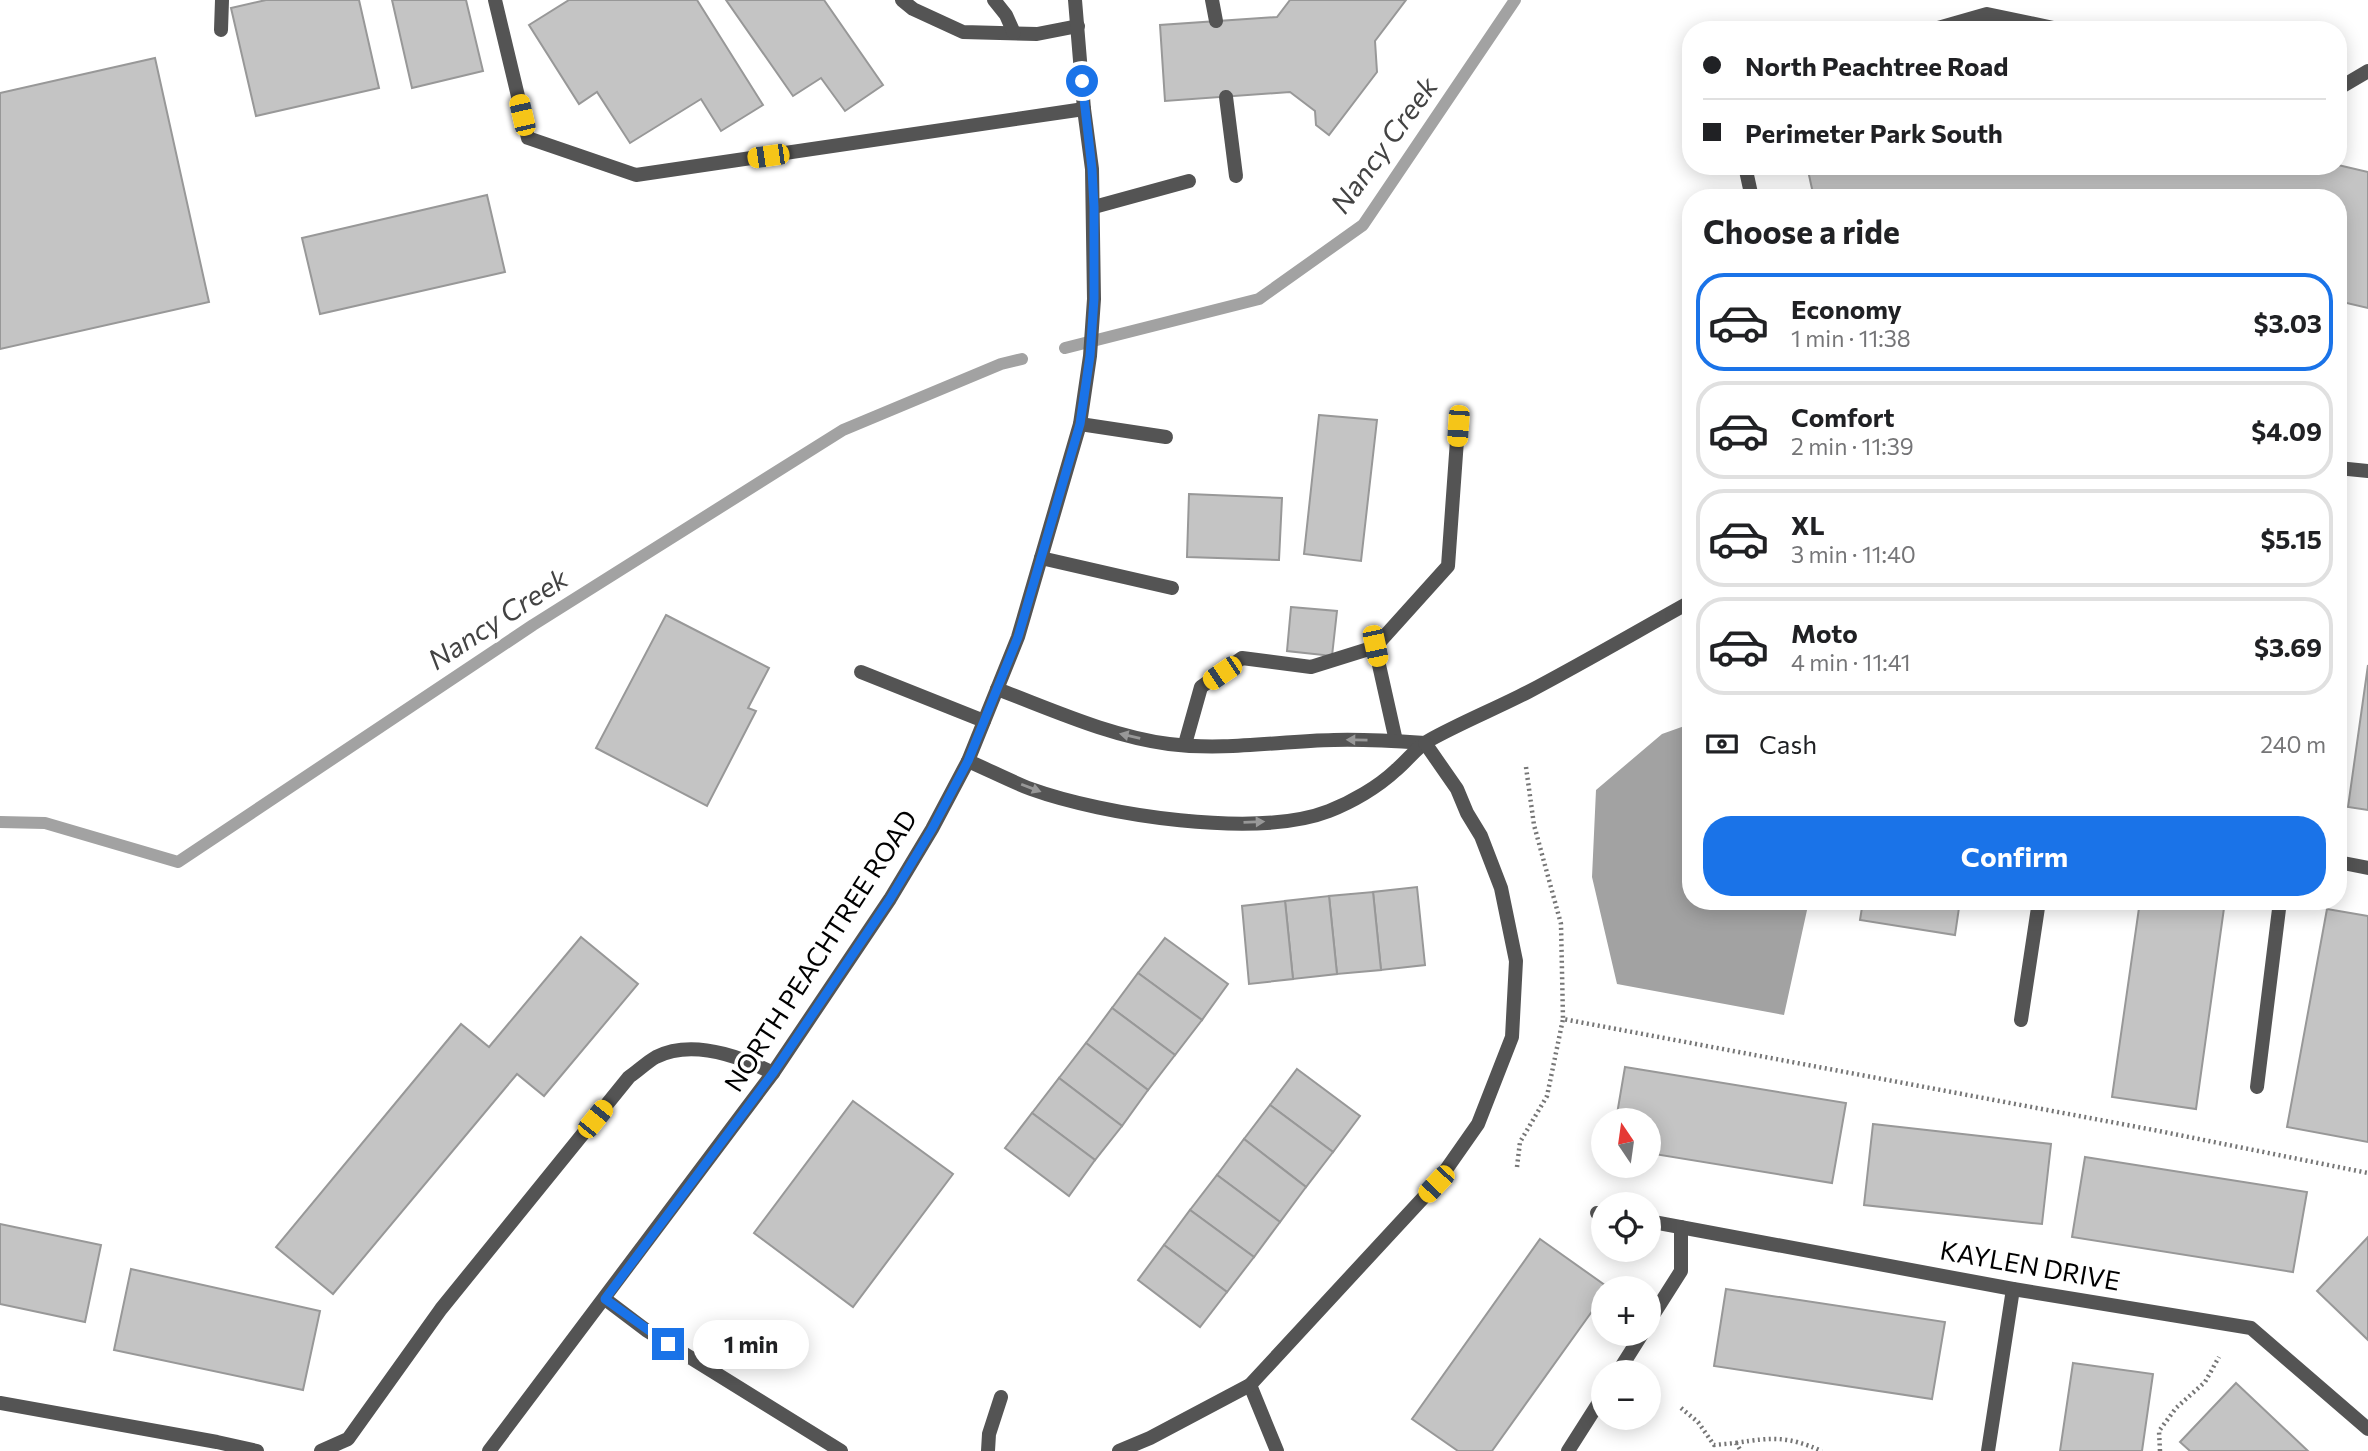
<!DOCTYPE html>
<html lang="en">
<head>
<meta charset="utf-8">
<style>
  body { margin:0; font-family:Commissioner,sans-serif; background:#f6f6f6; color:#202124; height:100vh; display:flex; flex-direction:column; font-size:26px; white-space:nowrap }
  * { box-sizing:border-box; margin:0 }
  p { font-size:23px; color:#757577 }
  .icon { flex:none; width:38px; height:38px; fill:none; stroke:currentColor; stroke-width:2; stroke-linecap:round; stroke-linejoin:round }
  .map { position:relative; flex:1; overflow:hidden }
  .panel { position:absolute; left:1682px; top:189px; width:665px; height:721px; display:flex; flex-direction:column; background:#fff; border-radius:28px; box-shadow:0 4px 18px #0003 }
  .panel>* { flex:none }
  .guide { position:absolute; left:1682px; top:21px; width:665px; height:154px; border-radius:28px; box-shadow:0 4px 18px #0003; display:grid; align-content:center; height:154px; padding:0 21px; background:#fff }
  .needle { width:46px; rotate:347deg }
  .fabs { position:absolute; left:1591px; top:1108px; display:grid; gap:14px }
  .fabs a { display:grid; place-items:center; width:70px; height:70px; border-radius:50%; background:#fff; box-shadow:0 4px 18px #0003; font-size:35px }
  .end { position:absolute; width:32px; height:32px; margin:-16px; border:9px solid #1a73e8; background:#fff; box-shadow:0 0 0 4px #fff }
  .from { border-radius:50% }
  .bubble { position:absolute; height:49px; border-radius:24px; background:#fff; box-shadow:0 4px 18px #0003; font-size:23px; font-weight:700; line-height:49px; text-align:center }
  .car { position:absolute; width:21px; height:42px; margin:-21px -10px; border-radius:9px; box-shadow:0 0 5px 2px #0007; background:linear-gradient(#f5c518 24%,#345 0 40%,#f5c518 0 76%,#345 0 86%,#f5c518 0) }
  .guide b { display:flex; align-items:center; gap:24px; height:66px; font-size:26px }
  .guide b+b { border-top:2px solid #e0e0e0 }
  .guide i { width:18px; height:18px; background:#202124 }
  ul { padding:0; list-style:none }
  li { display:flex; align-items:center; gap:21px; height:98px; margin:0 14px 10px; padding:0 7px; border:4px solid #e0e0e0; border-radius:28px }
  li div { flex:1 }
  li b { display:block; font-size:26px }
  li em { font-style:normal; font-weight:700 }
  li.selected { border-color:#1a73e8 }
  li>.icon { width:63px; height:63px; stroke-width:1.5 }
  h2 { padding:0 21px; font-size:32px; line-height:84px }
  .pay { display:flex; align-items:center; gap:18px; height:77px; padding:0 21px; font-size:26px }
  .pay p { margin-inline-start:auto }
  .button { display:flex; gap:14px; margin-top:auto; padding:14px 21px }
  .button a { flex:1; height:80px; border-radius:28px; background:#1a73e8; color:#fff; font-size:28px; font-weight:700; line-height:80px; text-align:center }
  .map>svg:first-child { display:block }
  .water { fill:#a2a2a2 }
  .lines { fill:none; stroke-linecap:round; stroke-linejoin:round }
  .stream { stroke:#a2a2a2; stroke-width:12 }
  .building { fill:#c4c4c4; stroke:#989898; stroke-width:2 }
  .path { stroke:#767676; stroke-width:4.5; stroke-dasharray:2 3.5; stroke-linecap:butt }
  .service { stroke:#545454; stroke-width:14 }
  .minor { stroke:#545454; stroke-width:14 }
  .tertiary { stroke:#545454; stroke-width:14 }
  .oneway { fill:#989898 }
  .route { stroke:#1a73e8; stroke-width:9 }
  .labels { text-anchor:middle; stroke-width:7; stroke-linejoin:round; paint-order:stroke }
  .street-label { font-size:26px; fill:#000; stroke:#fff }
  .water-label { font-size:28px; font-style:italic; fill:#434343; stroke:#fff }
</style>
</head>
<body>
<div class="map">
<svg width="2368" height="1451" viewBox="0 0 2368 1451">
  <rect width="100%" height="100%" fill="#fff"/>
  <path class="water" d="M1690 724V901H1809L1784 1015 1617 984 1592 877 1596 790 1662 734Z"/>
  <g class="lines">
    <g class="stream">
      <path d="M1065 348 1259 299 1363 225 1515 0"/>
      <path d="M0 822 45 823 178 862 533 625 843 430 1001 364 1022 359"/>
    </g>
  </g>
  <g class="building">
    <path d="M266 0H359L379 88 256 116 231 8Z"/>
    <path d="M392 0H466L483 71 412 88Z"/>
    <path d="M569 0H697L763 105 721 131 701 99 630 143 597 92 579 104 529 25Z"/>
    <path d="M726 0H824L883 85 845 111 821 78 793 96Z"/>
    <path d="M1290 0H1406L1375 41 1377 72 1329 135 1316 125 1315 111 1290 92 1165 101 1160 25 1277 17Z"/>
    <path d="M155 58 209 302 0 349V93Z"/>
    <path d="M2338 165 2368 172V308L2338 301V198H1814L1807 166Z"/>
    <path d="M487 195 505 272 320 314 302 238Z"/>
    <path d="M1319 415 1377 420 1361 561 1304 554Z"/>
    <path d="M1189 494 1282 498 1279 560 1187 557Z"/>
    <path d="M1291 607 1337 611 1332 656 1287 651Z"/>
    <path d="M666 615 769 668 748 708 756 711 707 806 596 748Z"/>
    <path d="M2368 665V810L2348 807Z"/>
    <path d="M1417 887 1425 965 1381 970 1373 892Z"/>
    <path d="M1373 892 1381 970 1337 974 1329 896Z"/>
    <path d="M1329 896 1337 974 1293 979 1285 901Z"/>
    <path d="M1285 901 1293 979 1249 984 1242 906Z"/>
    <path d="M1863 901H1960L1955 935 1860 920Z"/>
    <path d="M2140 901H2225L2196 1109 2112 1097Z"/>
    <path d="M2327 909 2368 916V1142L2287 1127Z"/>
    <path d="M581 937 638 984 544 1096 517 1074 333 1294 276 1247 461 1024 489 1047Z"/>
    <path d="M1165 938 1228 984 1202 1020 1138 973Z"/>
    <path d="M1138 973 1202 1020 1175 1055 1112 1008Z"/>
    <path d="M1112 1008 1175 1055 1148 1090 1086 1043Z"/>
    <path d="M1086 1043 1148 1090 1122 1126 1059 1078Z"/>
    <path d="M1625 1067 1846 1103 1832 1183 1648 1153V1120H1616Z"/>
    <path d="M1297 1069 1360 1116 1333 1152 1270 1105Z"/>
    <path d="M1059 1078 1122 1126 1095 1160 1032 1113Z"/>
    <path d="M853 1101 953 1174 853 1307 754 1233Z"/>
    <path d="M1270 1105 1333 1152 1306 1187 1244 1139Z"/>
    <path d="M1032 1113 1095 1160 1069 1196 1005 1148Z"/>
    <path d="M1873 1124 2051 1144 2042 1224 1864 1205Z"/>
    <path d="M1244 1139 1306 1187 1280 1222 1217 1175Z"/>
    <path d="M2085 1157 2307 1192 2293 1272 2072 1237Z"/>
    <path d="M1217 1175 1280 1222 1254 1257 1190 1210Z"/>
    <path d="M1190 1210 1254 1257 1227 1292 1164 1245Z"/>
    <path d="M0 1224 101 1245 85 1322 0 1304Z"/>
    <path d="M2368 1237V1340L2317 1291Z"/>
    <path d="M1540 1239 1609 1288H1603V1296L1492 1451H1458L1412 1419Z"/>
    <path d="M1164 1245 1227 1292 1200 1327 1138 1280Z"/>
    <path d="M131 1269 320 1311 303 1390 114 1350Z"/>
    <path d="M1726 1289 1945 1322 1932 1399 1714 1366Z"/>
    <path d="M2073 1363 2153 1374 2142 1451H2060Z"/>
    <path d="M2236 1383 2308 1451H2190L2180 1442Z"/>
  </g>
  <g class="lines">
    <g class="path">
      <path d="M1526 767 1534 825 1561 924 1563 1019 2159 1131 2368 1173"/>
      <path d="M1517 1167 1520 1142 1547 1096 1563 1019"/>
      <path d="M1681 1408 1698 1422 1714 1445 1736 1443 1741 1451"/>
      <path d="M1736 1443C1773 1437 1787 1436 1822 1451"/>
      <path d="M2160 1451 2159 1431 2176 1408 2205 1382 2219 1357"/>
    </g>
    <g class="service">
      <path d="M495 0 528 138 636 175 1084 109"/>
      <path d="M902 0 913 9 963 32 1037 34 1078 26"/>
      <path d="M994 0 1006 15 1014 33"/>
      <path d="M1212 0 1216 21"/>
      <path d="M221 30 222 0"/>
      <path d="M1931 30 1987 14 2063 30"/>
      <path d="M2338 87H2341L2368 71"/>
      <path d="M1226 97 1236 176"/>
      <path d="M1745 166 1752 198"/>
      <path d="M1094 207 1189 181"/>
      <path d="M1080 424 1166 437"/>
      <path d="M1041 558 1172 588"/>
      <path d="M1375 647 1448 566 1458 426"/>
      <path d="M861 672 984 721"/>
      <path d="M1185 744 1201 687 1242 658 1311 667 1375 647 1396 741"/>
      <path d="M2021 1020 2039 901"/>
      <path d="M2257 1087 2280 901"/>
      <path d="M988 1451 989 1434 1001 1397"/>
    </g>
    <g class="minor">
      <path d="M2338 468 2368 471"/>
      <path d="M997 689C1053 710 1109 736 1169 744 1225 751 1279 741 1334 740 1364 739 1395 741 1425 743"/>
      <path d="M968 761C989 770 1010 781 1031 789 1103 815 1257 839 1329 811 1352 802 1378 787 1396 770 1407 761 1416 748 1428 741 1460 723 1495 709 1528 692 1583 663 1636 632 1690 602"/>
      <path d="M2338 862 2368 868"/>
      <path d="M1597 1213 1603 1214"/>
      <path d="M1648 1221 2013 1289 2251 1328 2368 1429"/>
      <path d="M605 1299 646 1330 841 1451"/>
      <path d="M1648 1323 1681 1271V1227"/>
      <path d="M1618 1372 1642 1334"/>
      <path d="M1250 1385 1277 1451"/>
      <path d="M0 1403 217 1442 257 1451"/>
      <path d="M321 1451 348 1439 441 1309 629 1077C638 1071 647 1062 656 1057 692 1039 739 1056 773 1073"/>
      <path d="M1119 1451 1150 1438 1250 1385 1436 1184 1478 1124 1512 1037 1516 961 1501 888 1481 836 1467 813 1457 789 1425 743"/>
      <path d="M1568 1451 1603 1396"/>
      <path d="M1988 1451 2013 1289"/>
    </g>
    <path class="tertiary" d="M489 1451 773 1073 890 899 932 829 968 761 1018 637 1080 424 1090 356 1094 299 1092 169 1084 109 1075 0"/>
  </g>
  <defs><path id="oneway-solid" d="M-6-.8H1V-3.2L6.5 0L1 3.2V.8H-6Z" transform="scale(1.75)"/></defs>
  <g class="oneway">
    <use href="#oneway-solid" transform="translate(1130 736) rotate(-167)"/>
    <use href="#oneway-solid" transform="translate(1357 740) rotate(-179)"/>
    <use href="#oneway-solid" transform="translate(1031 788) rotate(21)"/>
    <use href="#oneway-solid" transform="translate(1254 822) rotate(-2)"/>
  </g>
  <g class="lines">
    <path class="route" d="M668 1344 605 1299 773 1073 890 899 932 829 968 761 1018 637 1080 424 1090 356 1094 299V207L1092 169 1082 81"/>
  </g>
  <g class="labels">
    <g class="street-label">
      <text transform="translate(821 951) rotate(-57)" y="9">NORTH PEACHTREE ROAD</text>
      <text transform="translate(2030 1266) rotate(10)" y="9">KAYLEN DRIVE</text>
    </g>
    <g class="water-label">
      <text transform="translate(1384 145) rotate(-54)" y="10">Nancy Creek</text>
      <text transform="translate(498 619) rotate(-33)" y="10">Nancy Creek</text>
    </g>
  </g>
</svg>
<div class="fabs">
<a><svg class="needle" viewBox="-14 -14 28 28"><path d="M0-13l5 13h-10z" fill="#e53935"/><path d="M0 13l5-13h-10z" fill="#757577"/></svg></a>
<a><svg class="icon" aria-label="locate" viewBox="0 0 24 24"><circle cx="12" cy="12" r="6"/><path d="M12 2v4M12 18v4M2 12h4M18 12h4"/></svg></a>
<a>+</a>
<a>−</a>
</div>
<i class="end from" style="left:1082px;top:81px"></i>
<i class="end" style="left:668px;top:1344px"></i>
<div class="bubble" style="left:693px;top:1320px;width:116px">1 min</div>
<i class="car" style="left:522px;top:115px;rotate:347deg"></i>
<i class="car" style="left:768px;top:156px;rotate:262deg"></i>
<i class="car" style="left:1458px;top:426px;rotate:184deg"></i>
<i class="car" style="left:1375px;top:646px;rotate:168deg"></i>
<i class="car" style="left:1222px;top:673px;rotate:236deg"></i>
<i class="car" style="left:595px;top:1119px;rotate:39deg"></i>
<i class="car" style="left:1436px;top:1184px;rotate:223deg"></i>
<div class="guide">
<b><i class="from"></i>North Peachtree Road</b>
<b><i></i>Perimeter Park South</b>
</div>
<section class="panel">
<h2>Choose a ride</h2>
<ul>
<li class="selected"><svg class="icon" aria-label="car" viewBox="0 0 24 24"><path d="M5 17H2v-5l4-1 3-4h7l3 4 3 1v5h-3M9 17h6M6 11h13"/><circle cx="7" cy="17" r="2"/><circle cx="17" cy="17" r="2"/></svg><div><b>Economy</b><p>1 min · 11:38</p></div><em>$3.03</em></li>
<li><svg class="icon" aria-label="car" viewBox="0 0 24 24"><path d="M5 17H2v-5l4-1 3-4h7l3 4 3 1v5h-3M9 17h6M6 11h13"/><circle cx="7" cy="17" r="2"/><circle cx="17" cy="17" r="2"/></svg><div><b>Comfort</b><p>2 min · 11:39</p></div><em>$4.09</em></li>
<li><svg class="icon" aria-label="car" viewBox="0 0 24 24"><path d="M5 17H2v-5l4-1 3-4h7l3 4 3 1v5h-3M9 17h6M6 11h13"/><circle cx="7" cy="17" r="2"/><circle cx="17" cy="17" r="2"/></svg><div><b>XL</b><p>3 min · 11:40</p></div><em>$5.15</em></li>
<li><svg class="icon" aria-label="car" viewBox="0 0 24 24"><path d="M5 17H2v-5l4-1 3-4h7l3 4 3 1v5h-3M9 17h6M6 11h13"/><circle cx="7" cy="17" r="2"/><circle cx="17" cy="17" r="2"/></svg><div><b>Moto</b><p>4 min · 11:41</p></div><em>$3.69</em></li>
</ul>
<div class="pay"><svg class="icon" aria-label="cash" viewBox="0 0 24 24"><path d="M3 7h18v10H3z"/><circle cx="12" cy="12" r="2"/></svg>Cash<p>240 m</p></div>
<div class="button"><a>Confirm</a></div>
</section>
</div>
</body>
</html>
